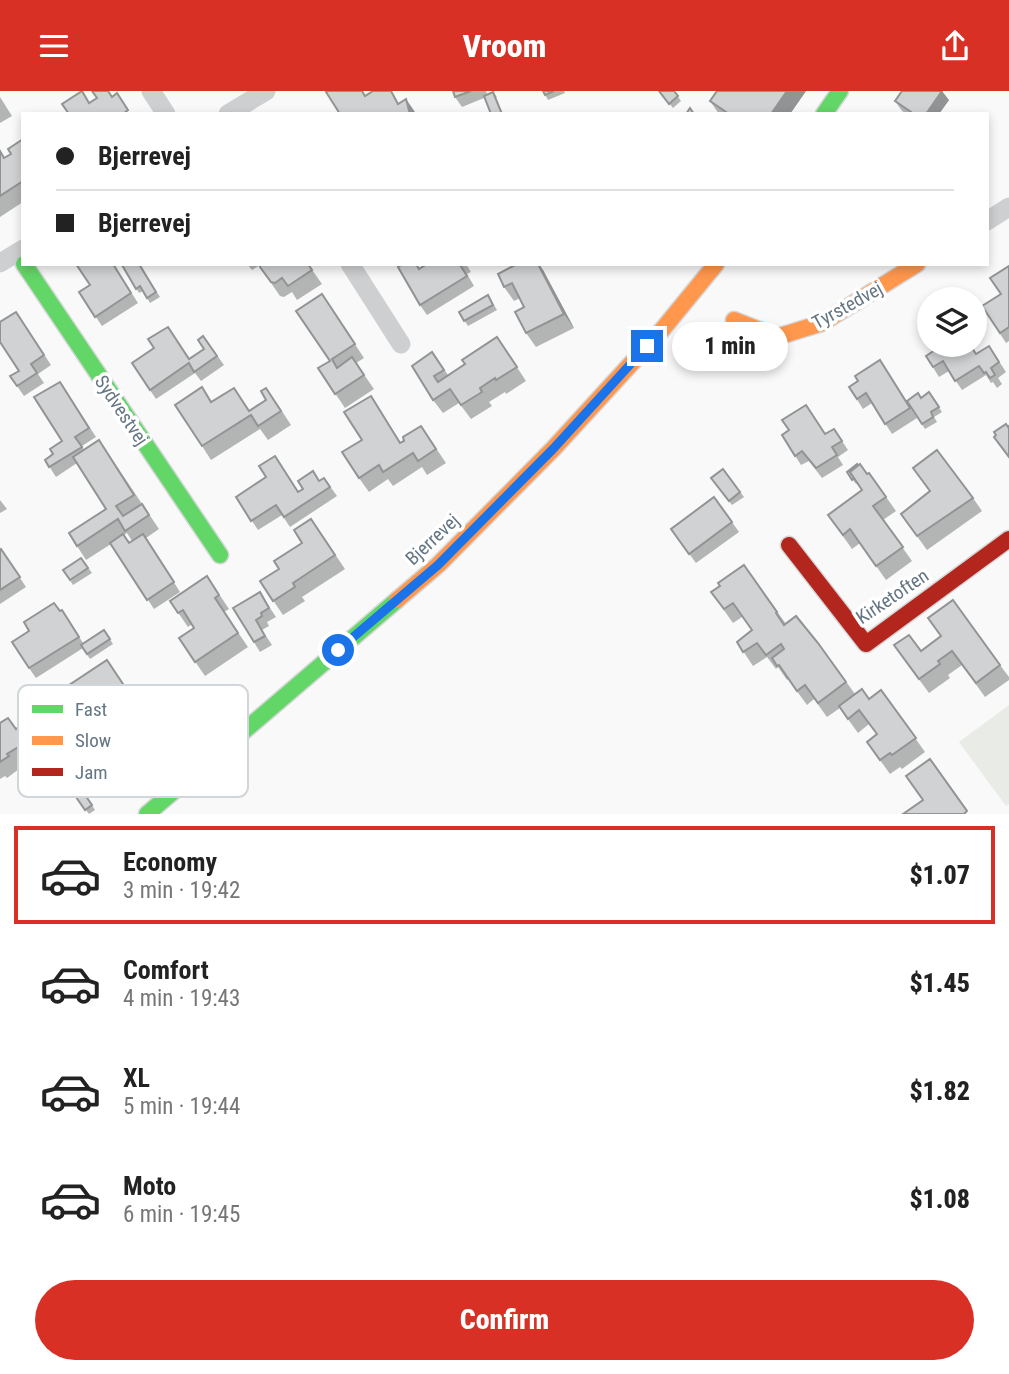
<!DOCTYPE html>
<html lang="en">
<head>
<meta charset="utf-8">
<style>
  body { margin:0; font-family:"Roboto Condensed",sans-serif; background:#f6f6f6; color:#222; height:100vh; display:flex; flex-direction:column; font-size:26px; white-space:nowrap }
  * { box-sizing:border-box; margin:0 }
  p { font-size:23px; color:#767676 }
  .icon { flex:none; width:38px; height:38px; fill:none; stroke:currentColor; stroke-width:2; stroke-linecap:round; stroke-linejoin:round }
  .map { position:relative; height:723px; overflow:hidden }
  .drawer { display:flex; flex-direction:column; background:#fff; flex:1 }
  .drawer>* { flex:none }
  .banner { position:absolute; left:21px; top:21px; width:968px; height:154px; border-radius:0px; box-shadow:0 4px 10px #0003; display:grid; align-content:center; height:154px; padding:0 35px; background:#fff }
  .tools { position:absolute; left:917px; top:196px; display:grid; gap:14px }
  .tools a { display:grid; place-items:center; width:70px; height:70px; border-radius:50%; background:#fff; box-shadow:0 4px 10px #0003; font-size:35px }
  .end { position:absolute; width:32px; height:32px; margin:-16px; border:9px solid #1a73e8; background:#fff; box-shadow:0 0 0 4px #fff }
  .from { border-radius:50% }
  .bubble { position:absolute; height:49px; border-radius:24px; background:#fff; box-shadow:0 4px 10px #0003; font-size:23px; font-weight:800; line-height:49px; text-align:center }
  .banner b { display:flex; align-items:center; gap:24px; height:66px; font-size:26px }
  .banner b+b { border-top:2px solid #e0e0e0 }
  .banner i { width:18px; height:18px; background:#222 }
  ul { padding:12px 0 0; list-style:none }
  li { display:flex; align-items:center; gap:21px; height:98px; margin:0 14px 10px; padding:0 21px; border:4px solid transparent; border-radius:0px }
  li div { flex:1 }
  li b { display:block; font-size:26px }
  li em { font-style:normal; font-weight:800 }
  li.current { border-color:#d93025 }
  li>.icon { width:63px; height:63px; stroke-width:1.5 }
  .primary-button { display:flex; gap:14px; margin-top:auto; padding:14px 35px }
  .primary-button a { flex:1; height:80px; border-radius:42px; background:#d93025; color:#fff; font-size:28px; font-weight:800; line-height:80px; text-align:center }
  header { display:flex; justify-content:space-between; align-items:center; height:91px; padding:0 35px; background:#d93025; color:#fff; font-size:32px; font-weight:800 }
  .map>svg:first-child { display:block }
  .green { fill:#e8ebe6 }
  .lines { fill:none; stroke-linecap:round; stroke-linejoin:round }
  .fast-casing { stroke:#d5d6d7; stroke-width:19 }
  .slow-casing { stroke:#d5d6d7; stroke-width:19 }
  .jam-casing { stroke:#d5d6d7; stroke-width:19 }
  .street { stroke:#cecfd0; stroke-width:19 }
  .fast { stroke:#63d668; stroke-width:16 }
  .slow { stroke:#ff974d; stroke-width:16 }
  .jam { stroke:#b3261e; stroke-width:16 }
  .wall { fill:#b3b5b5; fill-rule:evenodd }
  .shaded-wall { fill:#929394 }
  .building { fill:#d0d2d3; stroke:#929394; stroke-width:2 }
  .route { stroke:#1a73e8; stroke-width:9 }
  .labels { text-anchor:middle; stroke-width:7; stroke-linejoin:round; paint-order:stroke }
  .street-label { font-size:19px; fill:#657683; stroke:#fff }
  .key { fill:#fff; stroke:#d1d6da; stroke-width:2 }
  .key-label { font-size:19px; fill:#657683 }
</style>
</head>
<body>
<header><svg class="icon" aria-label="menu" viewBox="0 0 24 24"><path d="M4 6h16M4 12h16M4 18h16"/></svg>Vroom<svg class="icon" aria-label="share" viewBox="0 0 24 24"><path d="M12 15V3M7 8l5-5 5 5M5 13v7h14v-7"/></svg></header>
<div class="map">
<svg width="1009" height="723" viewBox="0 0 1009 723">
  <rect width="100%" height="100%" fill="#f9f9f9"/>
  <path class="green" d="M1009 614V713L1006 715 959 651Z"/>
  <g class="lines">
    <defs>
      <g id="fast">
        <path d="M824 23 840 0"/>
        <path d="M24 173 220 464"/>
        <path d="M147 723 397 509"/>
      </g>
      <g id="slow">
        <path d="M734 229 777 246 822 232 917 173"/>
        <path d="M397 509 438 474 553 358 662 239 716 173"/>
      </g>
      <path id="jam" d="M789 454 866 553 1009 448"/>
    </defs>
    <use href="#fast" class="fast-casing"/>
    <use href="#slow" class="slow-casing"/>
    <use href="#jam" class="jam-casing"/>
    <g class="street">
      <path d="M151 0 166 23"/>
      <path d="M228 23 266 0"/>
      <path d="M987 130 1009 116"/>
      <path d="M0 172 23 158"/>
      <path d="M350 173 401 253"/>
    </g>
    <use href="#fast" class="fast"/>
    <use href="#slow" class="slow"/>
    <use href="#jam" class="jam"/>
  </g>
  <g class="wall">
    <path d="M453 0H486L487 3 493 1 497 6 484 7 462 16 455 6Z"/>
    <path d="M543 0H564L565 2 548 9Z"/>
    <path d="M659 0H674L681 10 673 17Z"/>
    <path d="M751 0H806L790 23H719L710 10Z"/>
    <path d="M0 6 12 25 0 32Z"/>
    <path d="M949 9 939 23H907L902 20 895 10Z"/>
    <path d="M23 48V111L0 126V60L5 67 11 63Z"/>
    <path d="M113 173 138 212 102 235 79 201 90 194Z"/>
    <path d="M139 173 160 206 150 212 143 200 139 202 122 174Z"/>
    <path d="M247 173H308L322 193 297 209 292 201 284 206 280 205 260 176V174L252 179Z"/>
    <path d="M427 173H466L471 181 467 183 474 195 427 224 420 214V178Z"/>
    <path d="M1009 175V250L1006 252 982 215 1001 203Z"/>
    <path d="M543 179 574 237 536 256 526 242 524 216 520 207 514 210 504 196 498 183Z"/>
    <path d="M322 203 364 267 356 272 374 298 345 317 318 277 330 270Z"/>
    <path d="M488 204 497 219 468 235 459 221Z"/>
    <path d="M16 221 51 274 38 283 44 292 24 305 10 285 19 280Z"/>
    <path d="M203 245 224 274 201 290 195 282 156 308 132 272 189 268 204 258Z"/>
    <path d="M497 246 526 290 506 303 505 301 489 311 492 315 471 328 459 312 443 322 433 309 432 261 448 284 465 273Z"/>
    <path d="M989 255 1006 281 998 287 1002 293 997 297 993 291 991 292 986 284 962 299 949 280 939 286 926 265 976 263Z"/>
    <path d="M880 269 917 327 892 343 872 312 863 318 849 296 858 290Z"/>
    <path d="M60 291 96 346 82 355 84 359 99 349 159 438 146 447 180 501 154 518 111 453 86 469 77 455 106 418 77 372 56 386 45 369 53 363 62 350ZM127 442 132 450 130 451 124 444Z"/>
    <path d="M929 301 942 321 934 326 937 331 925 338 907 310 921 307Z"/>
    <path d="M212 311 250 319 276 311 291 334 268 349 260 338 211 369 202 355Z"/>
    <path d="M380 319 401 352 421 335 446 372 427 384 422 376 393 395 388 388 369 401 359 387 362 349Z"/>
    <path d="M834 338 848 359 838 366 843 374 822 387 809 370 801 374 782 344 826 343Z"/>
    <path d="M723 378 744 406 732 414 711 387Z"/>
    <path d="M847 381 867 383 869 382 896 420 883 429 912 470 886 489 860 452 852 458 828 424 862 399 858 392 856 393Z"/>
    <path d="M324 387 337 405 290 436 282 424 258 439 236 406 298 400Z"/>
    <path d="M929 400 973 407 982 420 927 459 901 423Z"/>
    <path d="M714 406 739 441 696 472 671 438Z"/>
    <path d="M0 409 7 418 0 422Z"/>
    <path d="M311 428 345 478 302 506 305 510 283 524 260 490 279 478 302 452Z"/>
    <path d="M1 458 26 496 0 513V459Z"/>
    <path d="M81 467 92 482 73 494 63 479Z"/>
    <path d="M744 474 786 533 818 552 855 603 869 608 881 599 925 661 902 678 900 676 890 683 867 651 877 644 869 633 858 642 840 617 827 626 814 608 807 614 788 588 787 589 778 576 776 578 767 566 753 575 737 551 752 539 742 526 733 532 711 501Z"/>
    <path d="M207 485 229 518 224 521 248 556 205 585 179 547 194 537 192 533 188 536 170 510Z"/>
    <path d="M266 511 276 526 267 531 269 535 262 539 272 554 260 561 233 517Z"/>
    <path d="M62 519 83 552 104 539 113 553 90 568 83 557 36 587 29 577 60 520Z"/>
    <path d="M928 527 1000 574 1009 586V589L985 606 962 574 948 584 950 587 929 602 894 554 921 560 941 545Z"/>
    <path d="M107 569 130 603 122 608 131 623 112 635 102 621 76 638 54 604Z"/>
    <path d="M57 621 80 655 62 666 39 633Z"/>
    <path d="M29 629 55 668 37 680 29 668 17 677 19 678 7 687 5 685 0 688V632L16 638Z"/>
    <path d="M58 667 67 681 52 691 43 678Z"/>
    <path d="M83 701 95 719 89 723 76 706Z"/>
  </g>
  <g class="shaded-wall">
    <path d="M787 0H806L790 23H771Z"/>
    <path d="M942 0 949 9 939 23H926Z"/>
    <path d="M406 8 415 21 416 23H410Z"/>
    <path d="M538 173H539L543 179 574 237 564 223Z"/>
  </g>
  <g class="building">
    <path d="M82 0 89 12 97 7 92 0H108L112 6 117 2 128 19 123 23H69L62 13Z"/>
    <path d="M328 0H362L365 5 373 0H391L398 13 406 8 410 23H340L326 1Z"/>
    <path d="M453 0H471L455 6Z"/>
    <path d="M543 0H554L545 4Z"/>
    <path d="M659 0H674L678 5 669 13Z"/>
    <path d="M717 0H787L771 23H729L710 10Z"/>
    <path d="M902 0H942L926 23H914L895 10Z"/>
    <path d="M493 1 502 23H491L484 5Z"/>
    <path d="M690 17 694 23H686Z"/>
    <path d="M23 48V90L0 105V60L4 67 11 63 8 58Z"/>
    <path d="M76 173H113L131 202 95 226 79 201 90 194Z"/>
    <path d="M123 173H139L156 201 147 207 140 195 136 198 122 174Z"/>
    <path d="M260 173H308L312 179 288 195 282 187 275 192 271 191 260 176Z"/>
    <path d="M403 173H416L419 178 427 173H462L460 174 467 185 420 214 398 176Z"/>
    <path d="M517 173H538L564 223 526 242 515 221 524 216 512 192 504 196 498 183Z"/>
    <path d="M1009 175V236L1000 242 982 215 1001 203 990 187Z"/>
    <path d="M322 203 355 253 332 268 337 277 352 266 364 284 335 303 318 277 330 270 296 220Z"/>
    <path d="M488 204 493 214 464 230 459 221Z"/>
    <path d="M16 221 44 264 31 273 37 282 17 295 10 285 19 280 0 251V231Z"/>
    <path d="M168 236 189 268 204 258 198 249 203 245 217 265 194 281 189 272 150 299 132 272 154 257 148 248Z"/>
    <path d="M497 246 517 276 496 289 495 287 480 297 482 301 461 314 450 298 433 309 412 275 432 261 444 279 434 285 438 291 465 273 462 269Z"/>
    <path d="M932 254H970L976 263 989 255 999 271 991 277 995 284 990 287 986 281 984 282 979 275 955 290 943 270 933 276 926 265 935 259Z"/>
    <path d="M880 269 910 317 885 333 866 302 857 308 849 296 858 290 855 285Z"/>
    <path d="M60 291 89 337 75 346 82 356 49 376 45 369 53 363 50 358 62 350 34 306Z"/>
    <path d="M202 296 211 311 234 297 249 320 266 309 261 300 266 297 281 320 258 335 251 324 202 355 175 314Z"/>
    <path d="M929 301 939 316 931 321 933 326 922 333 907 310 918 302 921 307Z"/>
    <path d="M371 305 400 352 404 350 403 346 421 335 436 358 418 370 413 362 383 381 379 374 359 387 342 361 362 349 344 321Z"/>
    <path d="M806 314 825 343 834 338 842 350 832 356 837 364 816 377 802 360 795 365 782 344 789 339 782 329Z"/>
    <path d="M1006 333 1008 336 1009 335V366L994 346 996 344 994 341Z"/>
    <path d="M99 349 134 404 116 415 123 425 142 413 149 424 125 440 118 428 77 455 69 442 106 418 73 366Z"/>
    <path d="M937 359 973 407 917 445 901 423 930 400 913 377Z"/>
    <path d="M275 365 298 401 303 398 298 390 313 380 319 390 324 387 330 396 284 426 276 414 251 430 236 406 266 386 259 375Z"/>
    <path d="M857 373 858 375 850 381 854 387 852 389 847 381Z"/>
    <path d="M860 373 867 383 869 382 886 406 873 415 903 456 876 475 850 438 843 444 828 424 862 399 850 381Z"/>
    <path d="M723 378 740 401 729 410 711 387Z"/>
    <path d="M714 406 732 431 689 463 671 438Z"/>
    <path d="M311 428 335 464 293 492 295 496 273 510 260 490 279 478 274 470 302 452 294 439Z"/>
    <path d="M123 443 129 452 143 443 174 491 147 509 110 452Z"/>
    <path d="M1 458 20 486 0 499V459Z"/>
    <path d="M81 467 88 477 70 489 63 479Z"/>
    <path d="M744 474 777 521 776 522 784 534 796 525 818 552 846 591 818 612 805 594 797 600 779 574 777 575 772 567 784 558 781 553 766 564 757 552 743 561 737 551 752 539 733 512 724 518 711 501 720 495 718 492Z"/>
    <path d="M207 485 219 504 215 507 238 542 195 571 179 547 194 537 183 519 178 522 170 510Z"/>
    <path d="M260 501 269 517 261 522 262 525 256 529 265 545 254 551 233 517Z"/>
    <path d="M953 509 1000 574 976 592 952 560 938 570 940 573 919 588 894 554 909 544 921 560 941 545 928 527Z"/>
    <path d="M54 512 60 520 62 519 79 546 29 577 12 551 29 540 24 531Z"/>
    <path d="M104 539 110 548 87 563 81 554Z"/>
    <path d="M107 569 123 593 115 599 125 613 106 626 96 611 69 628 54 604Z"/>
    <path d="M862 598 869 608 881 599 916 647 892 664 890 662 880 669 867 651 877 643 859 619 848 628 839 615Z"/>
    <path d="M8 627 16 638 29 629 45 654 28 666 20 655 7 663 9 665 0 671V632Z"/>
    <path d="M930 668 967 720 964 723H903L923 709 906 685Z"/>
    <path d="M83 701 92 714 85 719 76 706Z"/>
  </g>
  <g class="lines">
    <path class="route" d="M338 559 438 474 553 358 647 255"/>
  </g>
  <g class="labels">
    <g class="street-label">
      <text transform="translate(847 214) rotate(-29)" y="7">Tyrstedvej</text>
      <text transform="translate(122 319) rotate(56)" y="7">Sydvestvej</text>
      <text transform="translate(432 448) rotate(-43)" y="7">Bjerrevej</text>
      <text transform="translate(892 505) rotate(-34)" y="7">Kirketoften</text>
    </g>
  </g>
  <rect x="18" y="594" width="230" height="112" rx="10" class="key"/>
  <rect x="32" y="614" width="31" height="8" fill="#63d668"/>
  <rect x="32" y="645" width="31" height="9" fill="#ff974d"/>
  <rect x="32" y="677" width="31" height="8" fill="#b3261e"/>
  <g class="key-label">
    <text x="75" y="625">Fast</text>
    <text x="75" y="656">Slow</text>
    <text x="75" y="688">Jam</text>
  </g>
</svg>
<div class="tools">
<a><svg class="icon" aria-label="layers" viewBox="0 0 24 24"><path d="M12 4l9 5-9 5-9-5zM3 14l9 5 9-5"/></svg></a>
</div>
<i class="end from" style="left:338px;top:559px"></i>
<i class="end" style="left:647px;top:255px"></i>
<div class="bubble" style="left:672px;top:231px;width:116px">1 min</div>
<div class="banner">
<b><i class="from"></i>Bjerrevej</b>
<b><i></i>Bjerrevej</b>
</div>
</div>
<section class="drawer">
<ul>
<li class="current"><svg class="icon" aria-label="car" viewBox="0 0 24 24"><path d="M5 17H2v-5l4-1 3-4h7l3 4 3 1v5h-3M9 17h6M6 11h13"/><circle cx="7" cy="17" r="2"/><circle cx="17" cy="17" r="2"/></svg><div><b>Economy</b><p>3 min · 19:42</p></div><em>$1.07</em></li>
<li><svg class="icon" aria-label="car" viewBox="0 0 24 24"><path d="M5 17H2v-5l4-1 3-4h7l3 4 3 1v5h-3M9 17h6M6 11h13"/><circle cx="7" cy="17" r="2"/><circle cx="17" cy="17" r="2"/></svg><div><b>Comfort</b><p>4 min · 19:43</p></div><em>$1.45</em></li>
<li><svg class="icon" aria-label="car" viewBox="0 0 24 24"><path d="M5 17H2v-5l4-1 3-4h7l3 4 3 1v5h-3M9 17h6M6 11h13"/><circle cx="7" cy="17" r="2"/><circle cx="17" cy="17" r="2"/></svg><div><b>XL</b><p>5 min · 19:44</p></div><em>$1.82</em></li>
<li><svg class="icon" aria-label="car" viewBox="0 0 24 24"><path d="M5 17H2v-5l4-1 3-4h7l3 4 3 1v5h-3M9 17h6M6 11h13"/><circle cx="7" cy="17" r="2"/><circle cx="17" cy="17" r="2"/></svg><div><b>Moto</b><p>6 min · 19:45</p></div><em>$1.08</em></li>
</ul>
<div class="primary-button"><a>Confirm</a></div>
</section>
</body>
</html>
